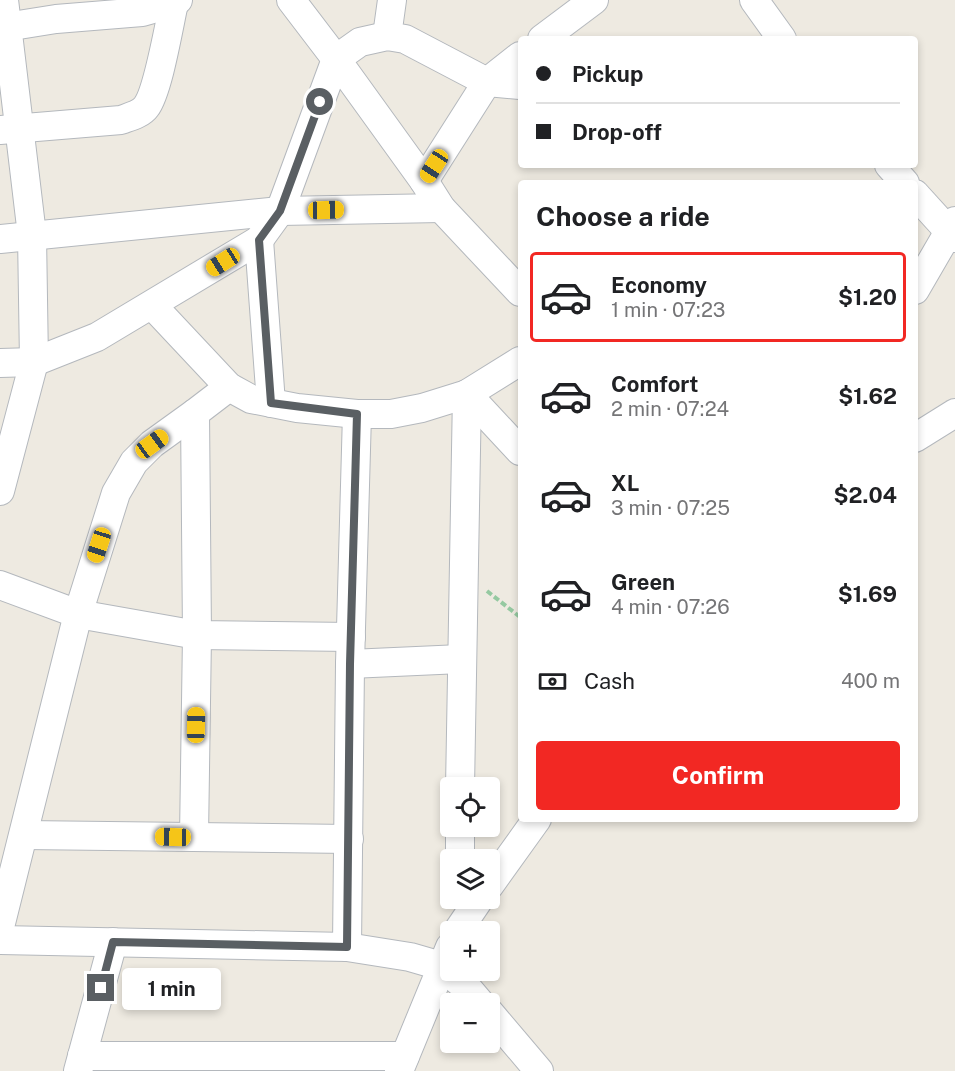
<!DOCTYPE html>
<html lang="en">
<head>
<meta charset="utf-8">
<style>
  body { margin:0; font-family:"Public Sans",sans-serif; background:#f6f6f6; color:#202124; height:100vh; display:flex; flex-direction:column; font-size:22px; white-space:nowrap }
  * { box-sizing:border-box; margin:0 }
  p { font-size:20px; color:#757577 }
  .icon { flex:none; width:33px; height:33px; fill:none; stroke:currentColor; stroke-width:2; stroke-linecap:round; stroke-linejoin:round }
  .map { position:relative; flex:1; overflow:hidden }
  .panel { position:absolute; left:518px; top:180px; width:400px; height:642px; display:flex; flex-direction:column; background:#fff; border-radius:6px; box-shadow:0 3px 9px #0003 }
  .panel>* { flex:none }
  .hud { position:absolute; left:518px; top:36px; width:400px; height:132px; border-radius:6px; box-shadow:0 3px 9px #0003; display:grid; align-content:center; height:132px; padding:0 18px; background:#fff }
  .buttons { position:absolute; left:440px; top:777px; display:grid; gap:12px }
  .buttons a { display:grid; place-items:center; width:60px; height:60px; border-radius:6px; background:#fff; box-shadow:0 3px 9px #0003; font-size:30px }
  .end { position:absolute; width:27px; height:27px; margin:-14px; border:8px solid #5a5f63; background:#fff; box-shadow:0 0 0 3px #fff }
  .from { border-radius:50% }
  .bubble { position:absolute; height:42px; border-radius:6px; background:#fff; box-shadow:0 3px 9px #0003; font-size:20px; font-weight:700; line-height:42px; text-align:center }
  .car { position:absolute; width:18px; height:36px; margin:-18px -9px; border-radius:8px; box-shadow:0 0 4px 2px #0007; background:linear-gradient(#f5c518 24%,#345 0 40%,#f5c518 0 76%,#345 0 86%,#f5c518 0) }
  .hud b { display:flex; align-items:center; gap:21px; height:57px; font-size:22px }
  .hud b+b { border-top:2px solid #e0e0e0 }
  .hud i { width:15px; height:15px; background:#202124 }
  ul { padding:0; list-style:none }
  li { display:flex; align-items:center; gap:18px; height:90px; margin:0 12px 9px; padding:0 6px; border:3px solid transparent; border-radius:6px }
  li div { flex:1 }
  li b { display:block; font-size:22px }
  li em { font-style:normal; font-weight:700 }
  li.active { border-color:#f22823 }
  li>.icon { width:54px; height:54px; stroke-width:1.5 }
  h2 { padding:0 18px; font-size:27px; line-height:72px }
  .pay { display:flex; align-items:center; gap:15px; height:66px; padding:0 18px; font-size:22px }
  .pay p { margin-inline-start:auto }
  .primary-button { display:flex; gap:12px; margin-top:auto; padding:12px 18px }
  .primary-button a { flex:1; height:69px; border-radius:6px; background:#f22823; color:#fff; font-size:24px; font-weight:700; line-height:69px; text-align:center }
  .map>svg:first-child { display:block }
  .lines { fill:none; stroke-linecap:round; stroke-linejoin:round }
  .minor-casing { stroke:#b4b8bd; stroke-width:30 }
  .path { stroke:#95c9a1; stroke-width:4; stroke-dasharray:6 3; stroke-linecap:butt }
  .minor { stroke:#fff; stroke-width:28 }
  .route { stroke:#5a5f63; stroke-width:8 }
</style>
</head>
<body>
<div class="map">
<svg width="955" height="1071" viewBox="0 0 955 1071">
  <rect width="100%" height="100%" fill="#eeeae1"/>
  <g class="lines">
    <defs>
      <g id="minor">
        <path d="M291 0 336 59 360 42 387 36 405 39 487 82 520 85"/>
        <path d="M754 0 782 39"/>
        <path d="M0 28 56 19 142 12 174 3 178 0"/>
        <path d="M387 36 392 0"/>
        <path d="M542 39 594 0"/>
        <path d="M0 130 121 120C129 117 141 114 146 107 158 92 169 25 174 3"/>
        <path d="M889 165 905 183"/>
        <path d="M424 181 487 82 520 56"/>
        <path d="M915 194 955 238"/>
        <path d="M0 239 280 211 441 208"/>
        <path d="M259 240 271 403"/>
        <path d="M915 290 955 221"/>
        <path d="M152 305 229 387 251 399 297 408 357 414H391L422 408 467 394 520 361"/>
        <path d="M0 363 34 362 97 337 259 240 280 211 336 59 424 181 441 208 520 292"/>
        <path d="M467 394 520 451"/>
        <path d="M915 438 955 413"/>
        <path d="M0 491 34 362 32 235 4 0"/>
        <path d="M0 585 78 614 197 635 351 637"/>
        <path d="M350 664 461 659"/>
        <path d="M460 788 467 394"/>
        <path d="M24 835 349 839"/>
        <path d="M194 837 197 635 195 413 229 387"/>
        <path d="M460 860V826"/>
        <path d="M489 886 537 819"/>
        <path d="M0 927 78 614 116 493 134 462 152 444 195 413"/>
        <path d="M457 932 480 898"/>
        <path d="M0 940 347 947 410 957 441 966 470 991 481 1004"/>
        <path d="M347 947 350 664 357 414"/>
        <path d="M489 1012 539 1071"/>
        <path d="M82 1056H405"/>
        <path d="M78 1071 113 942"/>
        <path d="M399 1071 450 947"/>
      </g>
    </defs>
    <use href="#minor" class="minor-casing"/>
    <path class="path" d="M487 591 520 617"/>
    <use href="#minor" class="minor"/>
  </g>
  <g class="lines">
    <path class="route" d="M101 988 113 942 347 947 350 664 357 414 271 403 259 240 280 211 320 102"/>
  </g>
</svg>
<div class="buttons">
<a><svg class="icon" aria-label="locate" viewBox="0 0 24 24"><circle cx="12" cy="12" r="6"/><path d="M12 2v4M12 18v4M2 12h4M18 12h4"/></svg></a>
<a><svg class="icon" aria-label="layers" viewBox="0 0 24 24"><path d="M12 4l9 5-9 5-9-5zM3 14l9 5 9-5"/></svg></a>
<a>+</a>
<a>−</a>
</div>
<i class="end from" style="left:320px;top:102px"></i>
<i class="end" style="left:101px;top:988px"></i>
<div class="bubble" style="left:122px;top:968px;width:99px">1 min</div>
<i class="car" style="left:434px;top:166px;rotate:213deg"></i>
<i class="car" style="left:326px;top:210px;rotate:89deg"></i>
<i class="car" style="left:223px;top:262px;rotate:238deg"></i>
<i class="car" style="left:152px;top:444px;rotate:54deg"></i>
<i class="car" style="left:99px;top:545px;rotate:198deg"></i>
<i class="car" style="left:196px;top:725px;rotate:1deg"></i>
<i class="car" style="left:173px;top:837px;rotate:271deg"></i>
<div class="hud">
<b><i class="from"></i>Pickup</b>
<b><i></i>Drop-off</b>
</div>
<section class="panel">
<h2>Choose a ride</h2>
<ul>
<li class="active"><svg class="icon" aria-label="car" viewBox="0 0 24 24"><path d="M5 17H2v-5l4-1 3-4h7l3 4 3 1v5h-3M9 17h6M6 11h13"/><circle cx="7" cy="17" r="2"/><circle cx="17" cy="17" r="2"/></svg><div><b>Economy</b><p>1 min · 07:23</p></div><em>$1.20</em></li>
<li><svg class="icon" aria-label="car" viewBox="0 0 24 24"><path d="M5 17H2v-5l4-1 3-4h7l3 4 3 1v5h-3M9 17h6M6 11h13"/><circle cx="7" cy="17" r="2"/><circle cx="17" cy="17" r="2"/></svg><div><b>Comfort</b><p>2 min · 07:24</p></div><em>$1.62</em></li>
<li><svg class="icon" aria-label="car" viewBox="0 0 24 24"><path d="M5 17H2v-5l4-1 3-4h7l3 4 3 1v5h-3M9 17h6M6 11h13"/><circle cx="7" cy="17" r="2"/><circle cx="17" cy="17" r="2"/></svg><div><b>XL</b><p>3 min · 07:25</p></div><em>$2.04</em></li>
<li><svg class="icon" aria-label="car" viewBox="0 0 24 24"><path d="M5 17H2v-5l4-1 3-4h7l3 4 3 1v5h-3M9 17h6M6 11h13"/><circle cx="7" cy="17" r="2"/><circle cx="17" cy="17" r="2"/></svg><div><b>Green</b><p>4 min · 07:26</p></div><em>$1.69</em></li>
</ul>
<div class="pay"><svg class="icon" aria-label="cash" viewBox="0 0 24 24"><path d="M3 7h18v10H3z"/><circle cx="12" cy="12" r="2"/></svg>Cash<p>400 m</p></div>
<div class="primary-button"><a>Confirm</a></div>
</section>
</div>
</body>
</html>
